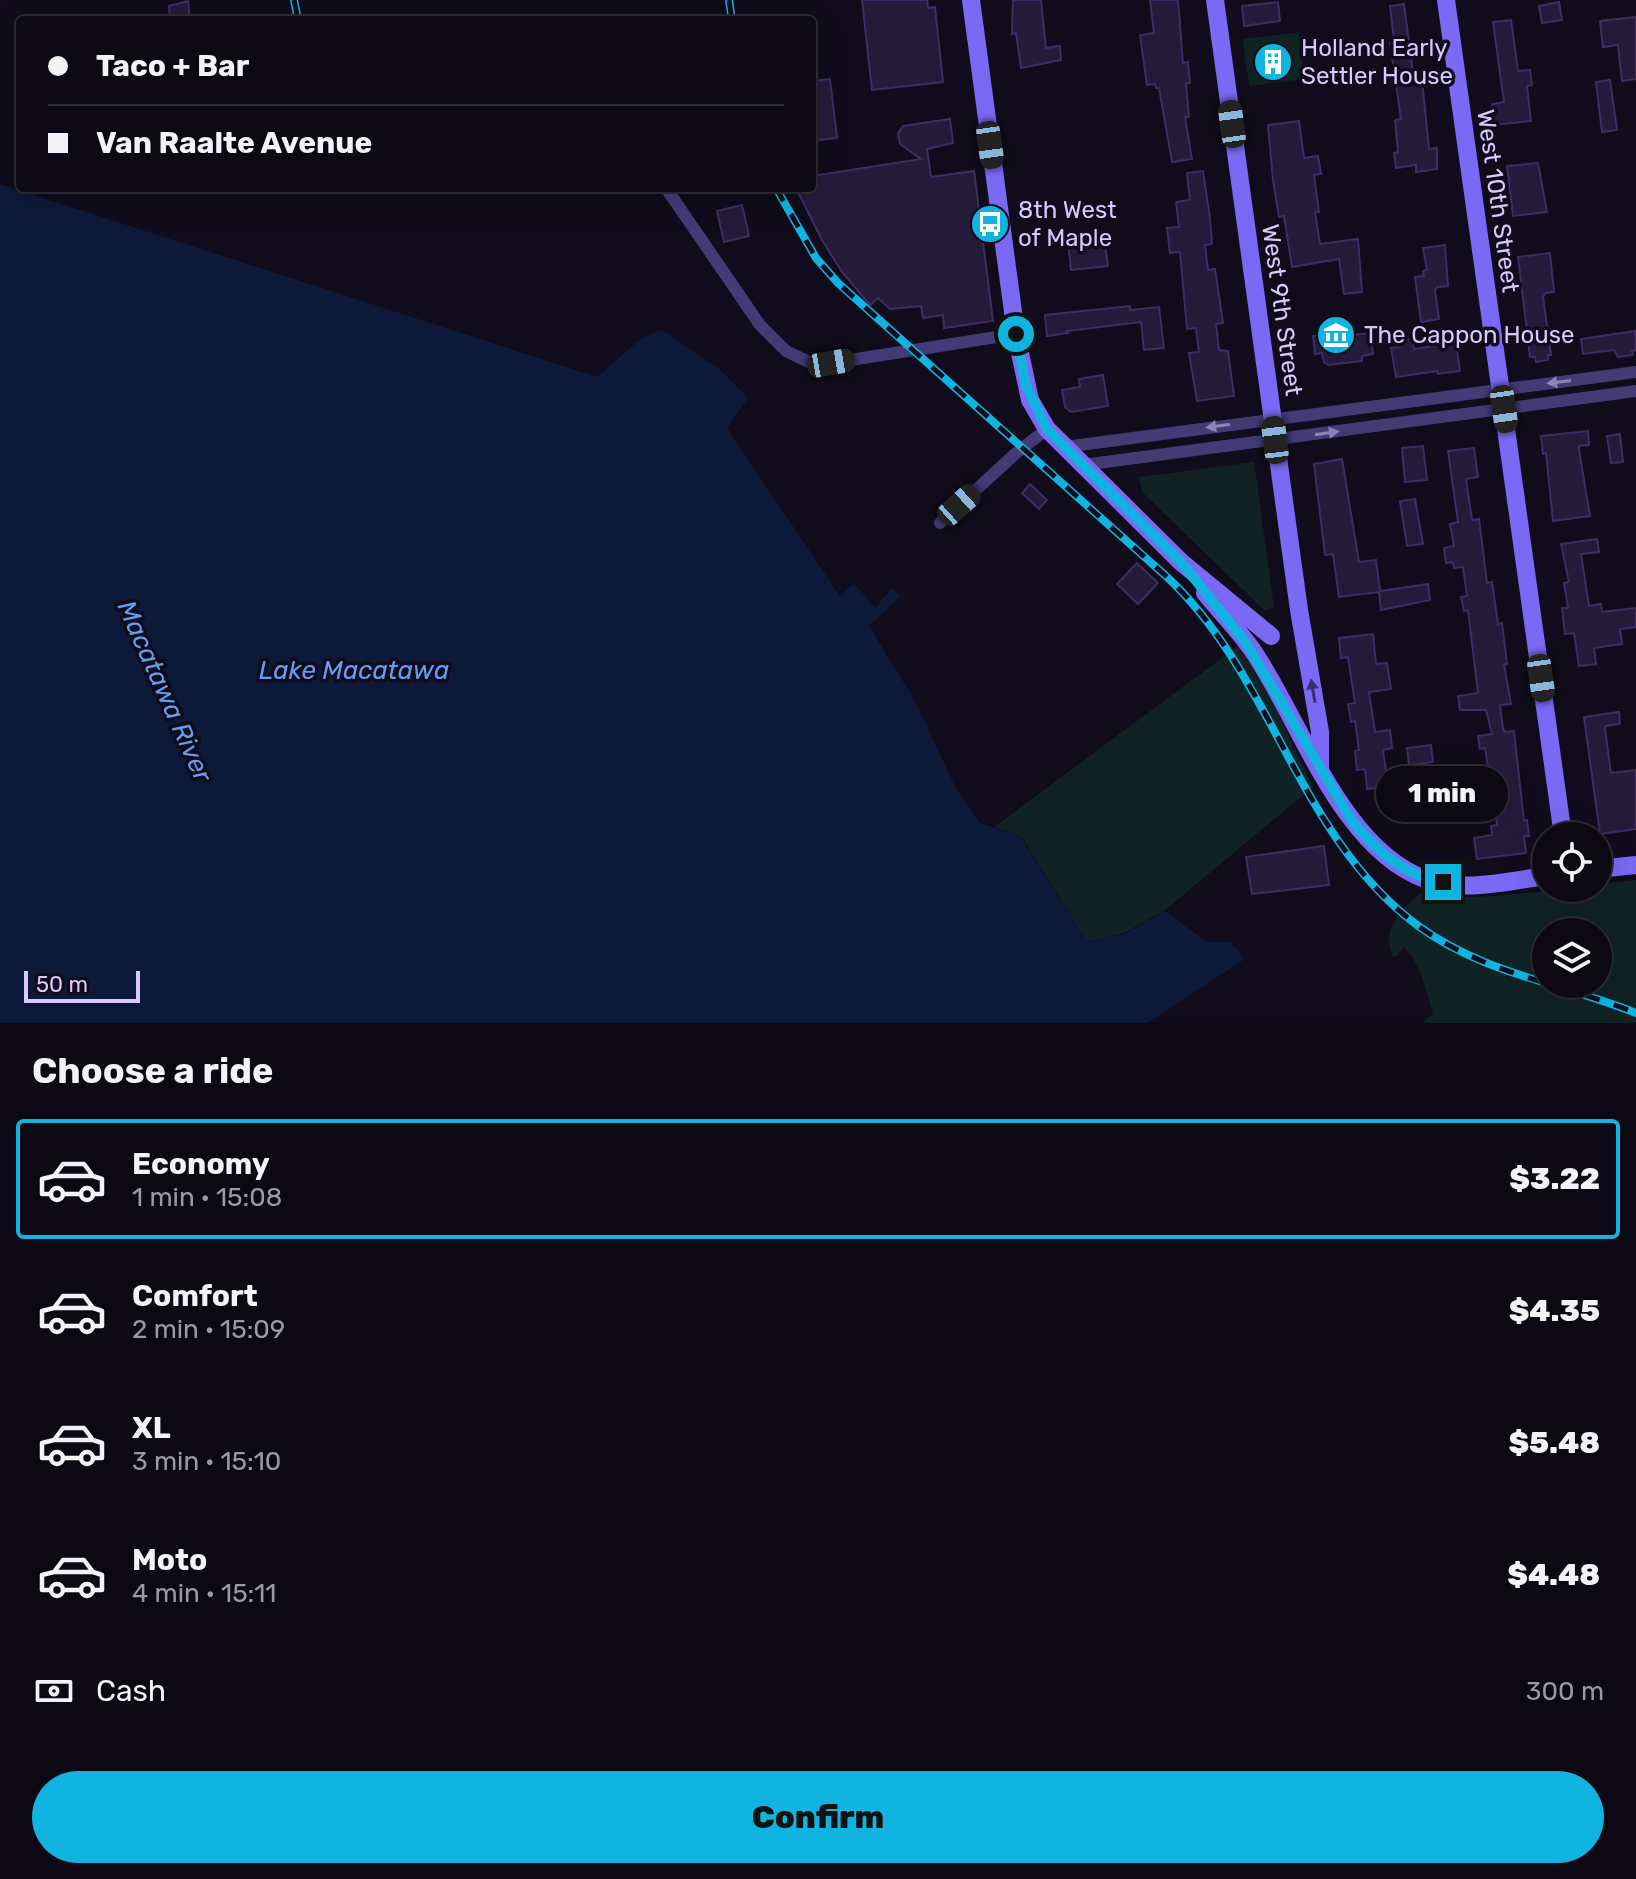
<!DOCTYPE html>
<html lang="en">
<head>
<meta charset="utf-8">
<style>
  body { margin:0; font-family:Rubik,sans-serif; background:#15121d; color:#f1f3f6; height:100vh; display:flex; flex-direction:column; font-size:30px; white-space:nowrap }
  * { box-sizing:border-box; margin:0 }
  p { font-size:26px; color:#9a9aa0 }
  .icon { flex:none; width:44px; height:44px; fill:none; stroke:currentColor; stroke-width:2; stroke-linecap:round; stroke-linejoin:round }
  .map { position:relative; height:1023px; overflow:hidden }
  .details { display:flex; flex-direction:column; background:#0c0914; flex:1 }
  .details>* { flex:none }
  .hud { position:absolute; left:16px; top:16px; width:800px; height:176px; border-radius:8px; box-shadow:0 8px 32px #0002,0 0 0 2px #2c2a34; display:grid; align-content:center; height:176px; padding:0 32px; background:#0c0914 }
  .fabs { position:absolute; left:1532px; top:822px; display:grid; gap:16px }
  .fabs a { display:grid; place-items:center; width:80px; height:80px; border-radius:50%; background:#0c0914; box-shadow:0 8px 32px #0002,0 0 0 2px #2c2a34; font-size:40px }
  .scale { position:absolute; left:24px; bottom:20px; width:116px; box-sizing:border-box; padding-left:8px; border:4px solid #d5cafb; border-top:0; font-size:22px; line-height:28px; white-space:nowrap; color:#d5cafb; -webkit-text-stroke:6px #100c1b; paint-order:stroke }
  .end { position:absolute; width:36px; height:36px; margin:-18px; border:10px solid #11b4e0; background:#111; box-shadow:0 0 0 4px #111 }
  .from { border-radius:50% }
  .bubble { position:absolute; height:56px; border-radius:28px; background:#0c0914; box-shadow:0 8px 32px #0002,0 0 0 2px #2c2a34; font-size:26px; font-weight:800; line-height:56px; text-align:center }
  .car { position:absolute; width:24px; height:48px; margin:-24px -12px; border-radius:10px; box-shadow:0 0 6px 2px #0007; background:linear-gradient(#222 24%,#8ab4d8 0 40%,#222 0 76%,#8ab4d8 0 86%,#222 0) }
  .hud b { display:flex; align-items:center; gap:28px; height:76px; font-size:30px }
  .hud b+b { border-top:2px solid #2c2a34 }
  .hud i { width:20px; height:20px; background:#f1f3f6 }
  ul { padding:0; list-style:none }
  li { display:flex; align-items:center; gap:24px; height:120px; margin:0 16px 12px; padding:0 16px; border:4px solid transparent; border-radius:8px }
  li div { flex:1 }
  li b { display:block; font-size:30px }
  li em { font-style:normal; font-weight:800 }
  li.on { border-color:#11b4e0 }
  li>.icon { width:72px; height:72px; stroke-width:1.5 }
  h2 { padding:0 32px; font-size:36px; line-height:96px }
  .pay { display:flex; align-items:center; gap:20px; height:88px; padding:0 32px; font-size:30px }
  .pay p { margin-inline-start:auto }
  .primary-button { display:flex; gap:16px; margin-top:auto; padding:16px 32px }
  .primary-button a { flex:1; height:92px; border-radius:48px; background:#11b4e0; color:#111; font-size:32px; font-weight:800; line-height:92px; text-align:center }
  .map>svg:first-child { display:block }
  .green { fill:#102224; fill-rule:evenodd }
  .water { fill:#0d1938 }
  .building { fill:#241a3a; stroke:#3e2d64; stroke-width:2 }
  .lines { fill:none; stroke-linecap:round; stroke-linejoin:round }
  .street { stroke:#433b76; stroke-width:12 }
  .secondary { stroke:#7b68f4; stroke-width:18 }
  .rail-casing { stroke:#11b4e0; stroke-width:8 }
  .rail { stroke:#100c1b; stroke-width:5; stroke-dasharray:15; stroke-linecap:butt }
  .oneway { fill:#8c82b8 }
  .oneway2 { fill:#3b3172 }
  .route { stroke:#11b4e0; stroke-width:10 }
  .labels { text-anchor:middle; stroke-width:7; stroke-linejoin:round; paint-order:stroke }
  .poi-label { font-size:24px; fill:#d5cafb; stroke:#100c1b; text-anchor:start }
  .street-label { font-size:24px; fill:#d5cafb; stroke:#100c1b }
  .water-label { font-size:26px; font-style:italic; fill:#609ef3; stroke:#100c1b }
</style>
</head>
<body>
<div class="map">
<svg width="1636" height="1023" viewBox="0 0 1636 1023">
  <rect width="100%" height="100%" fill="#100c1b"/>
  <g class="green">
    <path d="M1299 32 1305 79 1249 86 1243 39Z"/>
    <path d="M1254 462 1274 607 1265 611 1142 492 1139 477Z"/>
    <path d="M1238 646 1262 680 1313 787 1164 911 1124 933 1087 942 1021 836 994 827Z"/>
    <path d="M1636 880V1023H1425L1424 1020 1433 1015C1426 991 1422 966 1404 947L1397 956 1393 957C1380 932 1402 907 1421 893 1481 904 1538 888 1598 888V884ZM1598 932V984H1546V932Z"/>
  </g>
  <path class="water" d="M0 184 597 377 643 337 662 330 719 369 748 398 727 428 840 596 854 583 875 608 892 588 901 596 869 626 915 701 955 786 980 823 1020 836 1087 942 1124 934 1165 911 1207 942H1230L1245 959 1147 1023H0Z"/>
  <g class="building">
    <path d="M862 0H927L928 8 935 7 943 82 872 90Z"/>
    <path d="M1013 0H1041L1046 48 1060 46 1061 60 1021 68 1016 33 1012 34Z"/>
    <path d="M1150 0H1178L1183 63 1188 62 1190 83H1186L1189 117H1185L1192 159 1172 162 1159 88H1156L1155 84 1147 85 1140 35 1154 33Z"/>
    <path d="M188 1 190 20H170L169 6Z"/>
    <path d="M1278 2 1280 21 1244 26 1242 6Z"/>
    <path d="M1559 2 1562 20 1542 23 1539 6Z"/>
    <path d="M1404 4 1414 81 1422 80 1429 149 1437 148V169L1416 172V165L1396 168 1394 153 1398 152 1395 120 1401 119 1390 42 1394 41 1390 6Z"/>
    <path d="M1636 17V79L1622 81 1618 45 1603 47 1600 21Z"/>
    <path d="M1511 20 1518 71 1530 70 1532 85 1527 86 1531 121 1494 125 1492 104 1504 102 1493 22Z"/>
    <path d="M1282 52 1284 70 1263 72 1261 54Z"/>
    <path d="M830 79 837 138 812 141V81Z"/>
    <path d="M1610 80 1617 130 1602 132 1596 82Z"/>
    <path d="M950 119 953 143 927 149 931 177 974 171 993 321 944 328 943 315 923 318 921 306 890 309 878 298 870 305 842 272 822 240 796 188H812V176L921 159 900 144 898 134 903 126Z"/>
    <path d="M1299 121 1304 158 1318 156 1321 174 1314 175 1319 212H1315L1320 244 1358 239 1362 292 1344 294 1339 259 1292 267 1284 216 1279 217 1273 180 1268 125Z"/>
    <path d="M1538 163 1547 212 1513 216 1507 166Z"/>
    <path d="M1203 171 1210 218 1212 244 1205 245 1208 270 1215 269 1223 323 1216 324 1219 350 1228 351 1234 396 1197 401 1189 353 1199 352 1196 328 1187 329 1180 252 1170 253 1167 228 1179 227 1176 202 1190 200 1187 173Z"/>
    <path d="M742 205 749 236 724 242 717 211Z"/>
    <path d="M1104 237 1108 266 1071 270 1068 242Z"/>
    <path d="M1445 245 1448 286 1437 287 1435 291 1439 319 1421 322 1415 277 1424 276 1423 271 1427 270 1423 248Z"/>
    <path d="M1550 253 1554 292 1546 293 1543 297 1551 355H1548V360L1536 362 1535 357H1530L1518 257Z"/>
    <path d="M1130 306V310L1159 307 1164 348 1144 350 1141 322 1067 331 1068 333 1047 336 1045 315Z"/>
    <path d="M1345 326 1346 336 1370 333 1373 354 1362 356V361L1328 365 1324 362 1322 353 1315 354 1313 336 1325 335 1324 329Z"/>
    <path d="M1635 331 1636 350 1632 351 1633 355 1618 357 1614 350 1583 354 1581 339Z"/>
    <path d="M1412 339 1414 349 1456 343 1460 371 1438 374 1437 371 1396 377 1391 348 1400 347 1399 341Z"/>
    <path d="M1103 375 1108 406 1071 412 1065 407 1062 390 1080 387 1079 379Z"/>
    <path d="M1588 431 1589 445 1579 446V450L1590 516 1553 521 1546 453 1543 454 1541 436Z"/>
    <path d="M1620 434 1623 462 1611 463 1607 436Z"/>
    <path d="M1423 446 1427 480 1405 482 1402 448Z"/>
    <path d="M1474 448 1478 477 1466 479 1472 520 1479 519 1487 583 1492 582 1498 624 1502 623 1507 664H1504L1511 704 1500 705 1503 729 1505 732 1514 731 1524 821 1527 820 1529 836H1524L1526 853 1477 859 1474 838 1492 835 1491 826 1497 825 1485 748 1480 749 1478 736 1492 734 1486 710H1460L1458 696 1478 693 1468 610 1464 611 1461 597 1467 596 1463 567 1454 568 1453 562 1446 563 1444 548 1454 546 1450 524 1458 522 1448 451Z"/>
    <path d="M1342 459 1359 562 1376 560 1380 591 1428 584 1430 600 1381 610 1379 592 1339 597 1333 554 1325 555 1314 464Z"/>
    <path d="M1030 484 1047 500 1039 509 1022 493Z"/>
    <path d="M1415 499 1423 544 1407 546 1400 501Z"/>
    <path d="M1597 539 1599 552 1581 554 1589 606 1601 604 1602 612 1636 608V627L1620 629 1622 644 1594 648 1596 664 1579 666 1574 633 1565 634 1562 608H1568L1564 583 1569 582 1561 544Z"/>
    <path d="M1137 563 1158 583 1138 604 1117 584Z"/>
    <path d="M1373 634 1376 664 1387 663 1391 689 1369 692 1375 732 1390 730 1392 748 1383 750 1388 786 1367 789 1365 769 1357 770 1355 751 1359 750 1355 721 1351 722 1348 704 1355 703 1348 657 1341 658 1339 638Z"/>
    <path d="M1619 712 1620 724 1606 726 1605 729 1611 773 1636 770V829L1600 834 1584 717Z"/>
    <path d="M1431 745 1433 762 1409 765 1407 748Z"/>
    <path d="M1324 846 1329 885 1252 894 1246 857Z"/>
  </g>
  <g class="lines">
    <g class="street">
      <path d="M666 188 760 325 786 351 811 363H831L1016 334"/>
      <path d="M1064 447 1636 372"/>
      <path d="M1083 465 1636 391"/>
      <path d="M940 523 1015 454 1047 429"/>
    </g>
    <g class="secondary">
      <path d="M971 0 1016 334 1030 400 1047 429 1181 562 1271 636"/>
      <path d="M1215 0 1299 610 1320 732V768"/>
      <path d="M1446 0 1563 836"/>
      <path d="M1205 593C1221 613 1241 632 1255 654 1301 723 1342 849 1425 879 1462 893 1508 881 1546 876"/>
      <path d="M1598 869 1636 865"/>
    </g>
    <defs>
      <g id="rail">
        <path d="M294 0 298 20"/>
        <path d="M729 0 732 20"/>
        <path d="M776 188 816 258 838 283 1167 577C1274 677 1297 835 1417 925 1483 974 1562 983 1636 1013"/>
      </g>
    </defs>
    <use href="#rail" class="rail-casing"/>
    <use href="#rail" class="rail"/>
  </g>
  <defs><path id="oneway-solid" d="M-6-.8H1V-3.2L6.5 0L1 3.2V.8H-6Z" transform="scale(2)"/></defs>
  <g class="oneway">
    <use href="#oneway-solid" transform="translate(1559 382) rotate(173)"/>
    <use href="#oneway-solid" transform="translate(1218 426) rotate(172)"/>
    <use href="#oneway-solid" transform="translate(1327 433) rotate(-8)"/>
  </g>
  <use class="oneway2" href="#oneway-solid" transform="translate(1313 691) rotate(-100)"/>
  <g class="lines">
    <path class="route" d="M1016 334 1026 386 1047 429 1181 562 1246 643 1352 821C1376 850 1404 876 1443 882"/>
  </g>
  <defs>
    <symbol id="building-disc" viewBox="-11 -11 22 22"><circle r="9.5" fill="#11b4e0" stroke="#100c1b"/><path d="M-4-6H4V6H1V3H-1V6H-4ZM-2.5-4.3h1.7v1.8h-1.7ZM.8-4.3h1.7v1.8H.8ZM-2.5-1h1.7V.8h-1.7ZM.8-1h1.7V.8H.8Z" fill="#fff"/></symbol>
    <symbol id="bus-disc" viewBox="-11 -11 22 22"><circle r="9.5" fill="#11b4e0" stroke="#100c1b"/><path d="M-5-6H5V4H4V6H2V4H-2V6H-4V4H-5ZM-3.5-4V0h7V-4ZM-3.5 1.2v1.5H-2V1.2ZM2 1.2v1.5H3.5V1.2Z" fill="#fff"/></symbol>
    <symbol id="museum-disc" viewBox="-11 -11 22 22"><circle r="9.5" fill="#11b4e0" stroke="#100c1b"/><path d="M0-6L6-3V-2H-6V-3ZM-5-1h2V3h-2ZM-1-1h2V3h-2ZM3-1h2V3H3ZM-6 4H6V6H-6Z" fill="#fff"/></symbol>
  </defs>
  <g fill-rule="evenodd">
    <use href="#building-disc" x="1251" y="40" width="44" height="44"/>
    <use href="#bus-disc" x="968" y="202" width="44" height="44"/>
    <use href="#museum-disc" x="1314" y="313" width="44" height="44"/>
  </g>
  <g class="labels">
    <g class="poi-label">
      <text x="1301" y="56">Holland Early<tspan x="1301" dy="28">Settler House</tspan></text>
      <text x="1018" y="218">8th West<tspan x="1018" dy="28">of Maple</tspan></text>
      <text x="1364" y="343">The Cappon House</text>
    </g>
    <g class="street-label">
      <text transform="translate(1498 201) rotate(82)" y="8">West 10th Street</text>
      <text transform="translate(1282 310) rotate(82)" y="8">West 9th Street</text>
    </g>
    <g class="water-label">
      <text x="354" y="679">Lake Macatawa</text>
      <text transform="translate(165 691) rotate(66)" y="9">Macatawa River</text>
    </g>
  </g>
</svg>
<div class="fabs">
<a><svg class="icon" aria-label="locate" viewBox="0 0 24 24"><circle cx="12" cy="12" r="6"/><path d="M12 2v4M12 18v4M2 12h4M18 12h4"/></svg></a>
<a><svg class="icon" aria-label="layers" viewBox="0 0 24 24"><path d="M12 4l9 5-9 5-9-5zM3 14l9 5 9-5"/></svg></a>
</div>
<div class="scale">50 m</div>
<i class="end from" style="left:1016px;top:334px"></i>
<i class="end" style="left:1443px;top:882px"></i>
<div class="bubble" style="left:1376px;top:766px;width:132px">1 min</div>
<i class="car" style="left:1232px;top:124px;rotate:352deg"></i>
<i class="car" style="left:990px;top:145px;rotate:172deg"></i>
<i class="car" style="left:831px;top:363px;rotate:80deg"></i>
<i class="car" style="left:1504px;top:409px;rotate:172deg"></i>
<i class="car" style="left:1275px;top:440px;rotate:353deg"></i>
<i class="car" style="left:959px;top:505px;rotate:48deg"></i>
<i class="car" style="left:1541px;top:678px;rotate:172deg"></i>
<div class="hud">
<b><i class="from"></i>Taco + Bar</b>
<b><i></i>Van Raalte Avenue</b>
</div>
</div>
<section class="details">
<h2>Choose a ride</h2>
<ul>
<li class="on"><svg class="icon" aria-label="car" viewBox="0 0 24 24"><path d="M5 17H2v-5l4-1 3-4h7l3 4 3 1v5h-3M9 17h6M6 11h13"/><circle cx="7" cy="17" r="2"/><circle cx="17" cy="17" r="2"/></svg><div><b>Economy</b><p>1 min · 15:08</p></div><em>$3.22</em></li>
<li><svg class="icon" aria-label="car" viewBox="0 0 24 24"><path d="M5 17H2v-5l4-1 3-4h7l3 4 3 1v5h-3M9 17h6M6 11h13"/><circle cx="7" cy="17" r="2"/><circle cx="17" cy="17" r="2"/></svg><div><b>Comfort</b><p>2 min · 15:09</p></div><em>$4.35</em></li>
<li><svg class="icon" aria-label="car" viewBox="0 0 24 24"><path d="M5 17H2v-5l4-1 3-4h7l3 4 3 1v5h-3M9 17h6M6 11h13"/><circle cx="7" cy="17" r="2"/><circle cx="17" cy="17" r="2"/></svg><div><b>XL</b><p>3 min · 15:10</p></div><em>$5.48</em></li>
<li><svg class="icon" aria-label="car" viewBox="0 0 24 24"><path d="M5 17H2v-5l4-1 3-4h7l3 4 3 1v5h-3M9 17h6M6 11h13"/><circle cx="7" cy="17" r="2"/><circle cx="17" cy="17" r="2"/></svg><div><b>Moto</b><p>4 min · 15:11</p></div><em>$4.48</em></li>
</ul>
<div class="pay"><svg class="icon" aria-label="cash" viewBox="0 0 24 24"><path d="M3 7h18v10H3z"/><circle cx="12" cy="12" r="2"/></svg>Cash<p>300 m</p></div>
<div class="primary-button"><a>Confirm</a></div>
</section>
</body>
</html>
